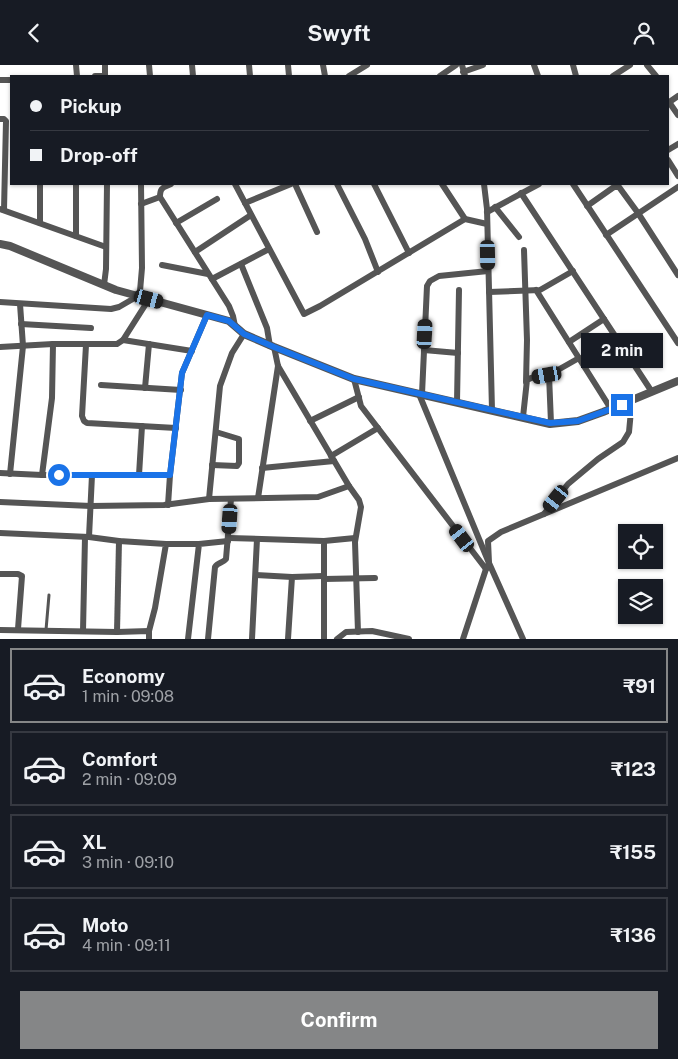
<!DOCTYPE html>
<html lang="en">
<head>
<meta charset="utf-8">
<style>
  body { margin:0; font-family:"Public Sans",sans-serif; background:#20242c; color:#f1f3f6; height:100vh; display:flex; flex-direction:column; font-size:19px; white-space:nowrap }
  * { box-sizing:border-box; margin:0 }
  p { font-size:16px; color:#9ea1a6 }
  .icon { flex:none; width:28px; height:28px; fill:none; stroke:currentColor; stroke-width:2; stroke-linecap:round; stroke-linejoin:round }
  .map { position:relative; height:574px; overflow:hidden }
  .sheet { display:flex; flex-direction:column; background:#171b24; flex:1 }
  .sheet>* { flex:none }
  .hud { position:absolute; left:10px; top:10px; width:659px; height:110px; border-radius:0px; box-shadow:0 1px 4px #0004; display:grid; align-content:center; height:110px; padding:0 20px; background:#171b24 }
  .buttons { position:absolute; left:618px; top:459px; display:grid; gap:10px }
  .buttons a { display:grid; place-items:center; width:45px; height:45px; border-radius:0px; background:#171b24; box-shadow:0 1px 4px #0004; font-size:25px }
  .end { position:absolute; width:22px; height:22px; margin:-11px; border:6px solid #1a73e8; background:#fff; box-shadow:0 0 0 2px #fff }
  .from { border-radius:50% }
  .bubble { position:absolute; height:35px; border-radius:0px; background:#171b24; box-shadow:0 1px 4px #0004; font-size:16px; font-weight:700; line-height:35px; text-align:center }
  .car { position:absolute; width:15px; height:30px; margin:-15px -8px; border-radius:6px; box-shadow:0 0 4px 1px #0007; background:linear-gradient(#222 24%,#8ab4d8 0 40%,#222 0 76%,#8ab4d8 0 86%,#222 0) }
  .hud b { display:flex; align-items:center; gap:18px; height:48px; font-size:19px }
  .hud b+b { border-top:1px solid #363941 }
  .hud i { width:12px; height:12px; background:#f1f3f6 }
  ul { padding:9px 0 0; list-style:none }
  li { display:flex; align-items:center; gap:15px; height:75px; margin:0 10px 8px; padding:0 10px; border:2px solid #363941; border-radius:0px }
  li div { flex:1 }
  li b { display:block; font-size:19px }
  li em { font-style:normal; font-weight:700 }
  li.on { border-color:#858687 }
  li>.icon { width:45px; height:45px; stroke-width:1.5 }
  .action { display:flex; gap:10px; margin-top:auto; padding:10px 20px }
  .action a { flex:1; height:58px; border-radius:0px; background:#858687; color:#fff; font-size:20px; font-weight:700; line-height:58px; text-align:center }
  header { display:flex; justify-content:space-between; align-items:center; height:65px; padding:0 20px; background:#171b24; font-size:22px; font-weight:700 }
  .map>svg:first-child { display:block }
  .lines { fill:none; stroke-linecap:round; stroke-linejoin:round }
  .service { stroke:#555; stroke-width:3 }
  .minor { stroke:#555; stroke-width:6 }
  .tertiary { stroke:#555; stroke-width:8 }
  .route { stroke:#1a73e8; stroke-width:6 }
</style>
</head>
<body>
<header><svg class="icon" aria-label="back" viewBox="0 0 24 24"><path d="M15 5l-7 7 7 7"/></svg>Swyft<svg class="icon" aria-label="person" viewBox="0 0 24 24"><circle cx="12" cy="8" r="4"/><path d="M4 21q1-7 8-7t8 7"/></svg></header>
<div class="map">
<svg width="678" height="574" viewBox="0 0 678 574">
  <rect width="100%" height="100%" fill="#fff"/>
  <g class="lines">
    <path class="service" d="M46 565 49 530"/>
    <g class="minor">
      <path d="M76 0 77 11"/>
      <path d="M105 0V11"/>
      <path d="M149 0 150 11"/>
      <path d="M192 0 193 11"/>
      <path d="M249 0 250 11"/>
      <path d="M288 0 289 11"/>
      <path d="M323 0 325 11"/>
      <path d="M462 0 465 11"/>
      <path d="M534 0 538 11"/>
      <path d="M573 0 576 11"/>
      <path d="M647 0 656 11"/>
      <path d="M463 7 483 0"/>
      <path d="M95 11H105"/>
      <path d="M349 11 367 0"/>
      <path d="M440 11 456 0"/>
      <path d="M613 11 630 0"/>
      <path d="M0 15H11"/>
      <path d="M669 37 678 50"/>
      <path d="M668 38 678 31"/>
      <path d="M0 54H4L6 56 4 145"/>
      <path d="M668 85 678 79"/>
      <path d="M668 95 678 111"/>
      <path d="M171 119C163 123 160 122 160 132L229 241 233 251 235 261"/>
      <path d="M235 119 304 249 320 241 465 154 487 159"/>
      <path d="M295 119 317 167"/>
      <path d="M337 119 365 174 378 207"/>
      <path d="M374 119 409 188"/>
      <path d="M442 119 465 154"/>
      <path d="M484 119 487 144 492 345"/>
      <path d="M573 119 678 278"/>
      <path d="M521 128 652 327"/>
      <path d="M245 138 291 119"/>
      <path d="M141 139 160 132"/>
      <path d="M587 141 614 122H619L638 148 678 210"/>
      <path d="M495 142 519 172"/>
      <path d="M0 144 106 182"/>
      <path d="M487 147 539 119"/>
      <path d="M40 158V119"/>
      <path d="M176 158 217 134"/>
      <path d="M606 170 678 122"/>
      <path d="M76 171V119"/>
      <path d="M524 185 527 275 526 317"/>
      <path d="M195 187 251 150"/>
      <path d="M241 199 267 263 270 281"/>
      <path d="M162 200 208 209"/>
      <path d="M212 214 269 184"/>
      <path d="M104 220 106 204 107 119"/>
      <path d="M536 225 611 344"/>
      <path d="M489 227 540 225 573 206"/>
      <path d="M149 234 123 275 192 286"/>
      <path d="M0 237 111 244 119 242 138 231 140 226 142 203 141 119"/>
      <path d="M21 259 91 263"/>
      <path d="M244 269 232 288 220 321 209 434 318 432 349 421 278 301 274 282"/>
      <path d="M569 277 604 254"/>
      <path d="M86 280 82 351 84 356 87 358 176 363"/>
      <path d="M0 282 53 279"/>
      <path d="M424 285 458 288"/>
      <path d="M549 310 551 358"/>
      <path d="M354 314 361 341 486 504"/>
      <path d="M101 320 181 325"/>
      <path d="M145 323 149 279"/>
      <path d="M419 329 489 498 523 574"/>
      <path d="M422 329 427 221 430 216 439 211 488 206"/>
      <path d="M457 337 459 225"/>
      <path d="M523 352 527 315 531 313 549 310 579 293"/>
      <path d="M310 356 359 332"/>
      <path d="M331 391 378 363"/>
      <path d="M212 400 237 401 239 398V374L216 367"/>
      <path d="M262 403 334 396"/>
      <path d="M0 408 42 410H170"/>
      <path d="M10 409 23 281 20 239"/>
      <path d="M42 410 52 333 53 279H117L123 275"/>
      <path d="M139 410 142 361"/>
      <path d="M349 421 359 435 361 442 355 477 358 567"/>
      <path d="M258 433 278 301"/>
      <path d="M0 437 91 441 164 440 209 434"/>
      <path d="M168 440 170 410 182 308 207 250"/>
      <path d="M544 449 568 419 598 394 623 377 629 367 632 335"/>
      <path d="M0 468 89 472 119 476 166 479 155 543 149 566"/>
      <path d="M89 472 92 410"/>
      <path d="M229 473 324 476V574"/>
      <path d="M324 476 355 473"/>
      <path d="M166 479H199"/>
      <path d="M0 509H18L22 511 18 564"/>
      <path d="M256 510 292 512"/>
      <path d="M324 514 375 513"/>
      <path d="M0 565 117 567 149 566V574"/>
      <path d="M83 566 85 472"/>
      <path d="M117 567 119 476"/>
      <path d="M188 574 199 479 228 476"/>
      <path d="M208 574 215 502C218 497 223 498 226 494L231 434"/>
      <path d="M252 574 257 474"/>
      <path d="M288 574 292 512 323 511"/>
      <path d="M337 574 346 567 372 566 409 574"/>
      <path d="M463 574 486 504 489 498 488 476 501 467 678 393"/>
    </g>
    <path class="tertiary" d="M0 179 10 181 116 225 229 256 244 269 274 282 354 314 550 359 578 356 603 347 678 316"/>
  </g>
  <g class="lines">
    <path class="route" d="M59 410H170L182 308 207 250 229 256 244 269 274 282 354 314 550 358 578 356 622 340"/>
  </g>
</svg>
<div class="buttons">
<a><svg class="icon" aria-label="locate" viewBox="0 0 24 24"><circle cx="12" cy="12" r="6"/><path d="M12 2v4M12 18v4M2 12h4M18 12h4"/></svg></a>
<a><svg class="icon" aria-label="layers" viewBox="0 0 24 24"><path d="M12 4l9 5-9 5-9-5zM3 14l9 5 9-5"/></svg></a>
</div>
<i class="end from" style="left:59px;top:410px"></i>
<i class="end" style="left:622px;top:340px"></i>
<div class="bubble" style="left:581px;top:268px;width:82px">2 min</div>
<i class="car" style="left:488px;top:190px;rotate:179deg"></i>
<i class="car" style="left:149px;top:234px;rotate:105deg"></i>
<i class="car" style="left:425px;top:269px;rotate:3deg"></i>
<i class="car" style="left:547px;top:310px;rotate:260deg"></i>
<i class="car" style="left:556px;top:434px;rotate:219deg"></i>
<i class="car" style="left:230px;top:454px;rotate:184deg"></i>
<i class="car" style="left:462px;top:473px;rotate:323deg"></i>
<div class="hud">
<b><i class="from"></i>Pickup</b>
<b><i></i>Drop-off</b>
</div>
</div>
<section class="sheet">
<ul>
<li class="on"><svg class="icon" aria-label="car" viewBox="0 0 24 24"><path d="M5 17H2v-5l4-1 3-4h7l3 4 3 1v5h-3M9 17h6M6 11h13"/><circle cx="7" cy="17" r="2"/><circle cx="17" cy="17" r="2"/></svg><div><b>Economy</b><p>1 min · 09:08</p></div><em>₹91</em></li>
<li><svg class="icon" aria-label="car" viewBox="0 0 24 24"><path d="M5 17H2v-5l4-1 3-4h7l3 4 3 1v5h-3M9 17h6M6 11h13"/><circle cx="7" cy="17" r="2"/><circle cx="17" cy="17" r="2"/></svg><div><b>Comfort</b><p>2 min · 09:09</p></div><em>₹123</em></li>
<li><svg class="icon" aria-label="car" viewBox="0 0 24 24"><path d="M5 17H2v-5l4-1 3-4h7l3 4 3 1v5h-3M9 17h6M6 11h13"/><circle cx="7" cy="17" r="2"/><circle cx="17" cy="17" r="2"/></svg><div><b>XL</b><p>3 min · 09:10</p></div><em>₹155</em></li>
<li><svg class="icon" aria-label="car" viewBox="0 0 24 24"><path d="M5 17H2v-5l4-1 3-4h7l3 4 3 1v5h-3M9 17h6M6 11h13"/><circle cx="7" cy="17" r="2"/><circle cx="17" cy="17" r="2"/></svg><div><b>Moto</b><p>4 min · 09:11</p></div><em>₹136</em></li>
</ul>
<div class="action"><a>Confirm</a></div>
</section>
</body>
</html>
